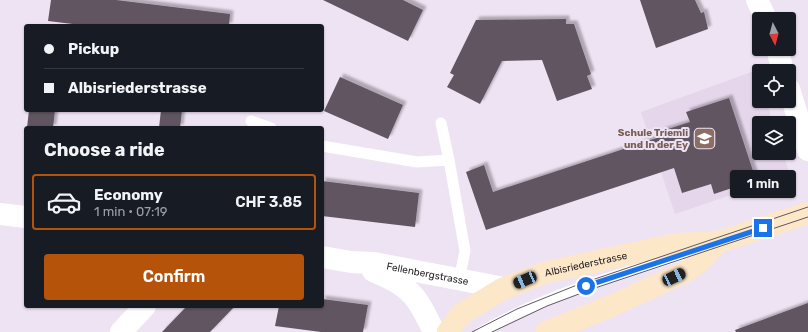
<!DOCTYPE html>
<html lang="en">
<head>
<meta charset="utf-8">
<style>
  body { margin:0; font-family:Rubik,sans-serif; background:#20242c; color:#f1f3f6; height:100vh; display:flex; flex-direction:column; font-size:15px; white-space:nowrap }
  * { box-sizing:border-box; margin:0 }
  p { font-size:13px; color:#9ea1a6 }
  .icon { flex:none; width:22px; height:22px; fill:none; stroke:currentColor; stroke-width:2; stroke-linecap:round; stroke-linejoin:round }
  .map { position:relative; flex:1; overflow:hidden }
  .panel { position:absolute; left:24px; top:126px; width:300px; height:182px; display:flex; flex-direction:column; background:#171b24; border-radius:4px; box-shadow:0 1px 3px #0004 }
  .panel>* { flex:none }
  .hud { position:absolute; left:24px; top:24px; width:300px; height:88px; border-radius:4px; box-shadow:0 1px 3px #0004; display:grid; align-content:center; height:88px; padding:0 20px; background:#171b24 }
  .needle { width:26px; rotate:174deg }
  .buttons { position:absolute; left:752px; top:12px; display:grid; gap:8px }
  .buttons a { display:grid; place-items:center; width:44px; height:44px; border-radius:4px; background:#171b24; box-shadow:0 1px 3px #0004; font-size:20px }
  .end { position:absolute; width:18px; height:18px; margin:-9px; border:5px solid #1a73e8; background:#fff; box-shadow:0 0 0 2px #fff }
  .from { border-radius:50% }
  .bubble { position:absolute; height:28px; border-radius:4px; background:#171b24; box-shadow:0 1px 3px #0004; font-size:13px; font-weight:600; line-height:28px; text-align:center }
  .car { position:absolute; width:12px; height:24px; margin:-12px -6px; border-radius:5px; box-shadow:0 0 3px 1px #0007; background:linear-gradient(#222 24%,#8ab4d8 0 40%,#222 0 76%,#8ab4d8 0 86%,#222 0) }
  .hud b { display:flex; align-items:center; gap:14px; height:38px; font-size:15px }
  .hud b+b { border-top:1px solid #363941 }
  .hud i { width:10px; height:10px; background:#f1f3f6 }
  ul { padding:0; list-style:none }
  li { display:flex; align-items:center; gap:12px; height:56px; margin:0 8px 6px; padding:0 12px; border:2px solid transparent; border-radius:4px }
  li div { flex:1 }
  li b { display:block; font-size:15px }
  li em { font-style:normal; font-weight:600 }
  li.current { border-color:#b45309 }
  li>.icon { width:36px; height:36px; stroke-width:1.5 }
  h2 { padding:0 20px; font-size:18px; line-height:48px }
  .action { display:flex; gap:8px; margin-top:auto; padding:8px 20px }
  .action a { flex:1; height:46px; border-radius:4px; background:#b45309; color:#fff; font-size:16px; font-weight:600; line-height:46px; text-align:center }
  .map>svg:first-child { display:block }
  .built { fill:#e5d6ec }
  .building { fill:#615460; filter:url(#shadow) }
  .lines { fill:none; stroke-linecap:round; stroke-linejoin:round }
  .lane { stroke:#fff; stroke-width:11 }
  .street { stroke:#fff; stroke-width:22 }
  .secondary { stroke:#fce7c9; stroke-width:22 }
  .tram { stroke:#605a62; stroke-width:1 }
  .route { stroke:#1a73e8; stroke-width:5 }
  .labels { text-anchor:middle; stroke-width:4; stroke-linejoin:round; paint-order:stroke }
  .education-label { font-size:10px; font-weight:bold; fill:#785e54; stroke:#eee3f3; text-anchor:end }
  .street-label { font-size:10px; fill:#201c21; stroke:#eee3f3 }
</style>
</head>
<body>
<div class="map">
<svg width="808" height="332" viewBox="0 0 808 332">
  <defs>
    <filter id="shadow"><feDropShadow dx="3.5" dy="-3.5" stdDeviation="1" flood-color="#0004"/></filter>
  </defs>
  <rect width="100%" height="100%" fill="#eee3f3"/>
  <path class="built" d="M757 70 759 77V101H766L773 123H759V153H783L790 175 675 214 641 112Z"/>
  <g class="building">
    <path d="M51 0H116L230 14 229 26H89L48 21Z"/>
    <path d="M323 0H403L423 10 408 41Z"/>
    <path d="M640 0H695L701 13 704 12 708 29 656 48Z"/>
    <path d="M566 19V24H574L591 74 587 76 592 89 557 101 542 60 502 61 480 104 447 87 454 75 450 73 476 20Z"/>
    <path d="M340 77 403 105 388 139 324 111Z"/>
    <path d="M729 98 756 180 714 194 711 184 682 193 674 168 486 230 466 172 484 165 493 192 663 136 662 131 690 122 686 112Z"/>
    <path d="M29 110H55L53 128H27Z"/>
    <path d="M161 110H182L180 128H159Z"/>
    <path d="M322 181 419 193 415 227 322 216Z"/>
    <path d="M322 299 368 305 363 332H321L275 326 279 306H322Z"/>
    <path d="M808 303V332H736L735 330Z"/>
    <path d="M187 306H235L210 332H162Z"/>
  </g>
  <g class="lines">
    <g class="lane">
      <path d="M251 121 271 128"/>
      <path d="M441 123 449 160 465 251 459 280"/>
      <path d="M322 146 417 162 449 160"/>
      <path d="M481 332C546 294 622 274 693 251"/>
    </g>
    <g class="street">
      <path d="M757 0 766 19"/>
      <path d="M777 49 783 71"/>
      <path d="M789 89 808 150"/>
      <path d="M0 214 26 217"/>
      <path id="s1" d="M322 257 351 262 374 263 504 288"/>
      <path d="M373 271C411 286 417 296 434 332"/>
      <path d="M121 332 145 306"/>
    </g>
    <g class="secondary">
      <path id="s2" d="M448 332 461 314 504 288 547 272 676 244 718 242 808 213"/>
      <path d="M546 332 611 306 687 271 700 261 718 242"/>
    </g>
    <g class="tram">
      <path d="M472 332 517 309 577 285 808 207"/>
      <path d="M492 332 547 306 595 288 808 217"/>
    </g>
  </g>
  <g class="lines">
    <path class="route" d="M586 286 763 228"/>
  </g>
  <defs>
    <symbol id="school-square" viewBox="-11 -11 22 22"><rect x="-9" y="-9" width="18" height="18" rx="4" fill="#8d6e63" stroke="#eee3f3"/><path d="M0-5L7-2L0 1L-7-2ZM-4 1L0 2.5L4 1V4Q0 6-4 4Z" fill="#fff"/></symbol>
  </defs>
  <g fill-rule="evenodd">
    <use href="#school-square" x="692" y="126" width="25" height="25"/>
  </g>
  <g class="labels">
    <g class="education-label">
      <text x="688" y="136">Schule Triemli<tspan x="688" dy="12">und In der Ey</tspan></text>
    </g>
    <g class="street-label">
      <text dy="4" stroke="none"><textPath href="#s2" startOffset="158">Albisriederstrasse</textPath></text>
      <text dy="4" stroke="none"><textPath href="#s1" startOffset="107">Fellenbergstrasse</textPath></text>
    </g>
  </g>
</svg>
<div class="buttons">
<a><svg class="needle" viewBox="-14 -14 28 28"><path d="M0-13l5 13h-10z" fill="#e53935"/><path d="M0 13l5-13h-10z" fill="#9ea1a6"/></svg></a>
<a><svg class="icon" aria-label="locate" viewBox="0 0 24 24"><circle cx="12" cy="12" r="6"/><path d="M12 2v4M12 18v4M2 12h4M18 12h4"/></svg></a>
<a><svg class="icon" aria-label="layers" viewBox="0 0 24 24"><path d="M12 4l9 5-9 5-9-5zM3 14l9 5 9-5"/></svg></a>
</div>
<i class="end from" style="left:586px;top:286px"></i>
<i class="end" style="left:763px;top:228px"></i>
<div class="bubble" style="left:730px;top:170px;width:66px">1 min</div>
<i class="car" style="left:674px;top:277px;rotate:65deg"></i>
<i class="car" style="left:525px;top:280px;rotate:247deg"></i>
<div class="hud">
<b><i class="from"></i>Pickup</b>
<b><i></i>Albisriederstrasse</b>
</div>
<section class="panel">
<h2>Choose a ride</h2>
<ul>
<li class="current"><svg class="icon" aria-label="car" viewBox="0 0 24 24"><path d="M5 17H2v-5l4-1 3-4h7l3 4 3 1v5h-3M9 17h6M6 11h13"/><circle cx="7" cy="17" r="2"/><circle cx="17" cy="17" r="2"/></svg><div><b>Economy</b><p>1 min · 07:19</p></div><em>CHF 3.85</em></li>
</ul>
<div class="action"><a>Confirm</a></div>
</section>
</div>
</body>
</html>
